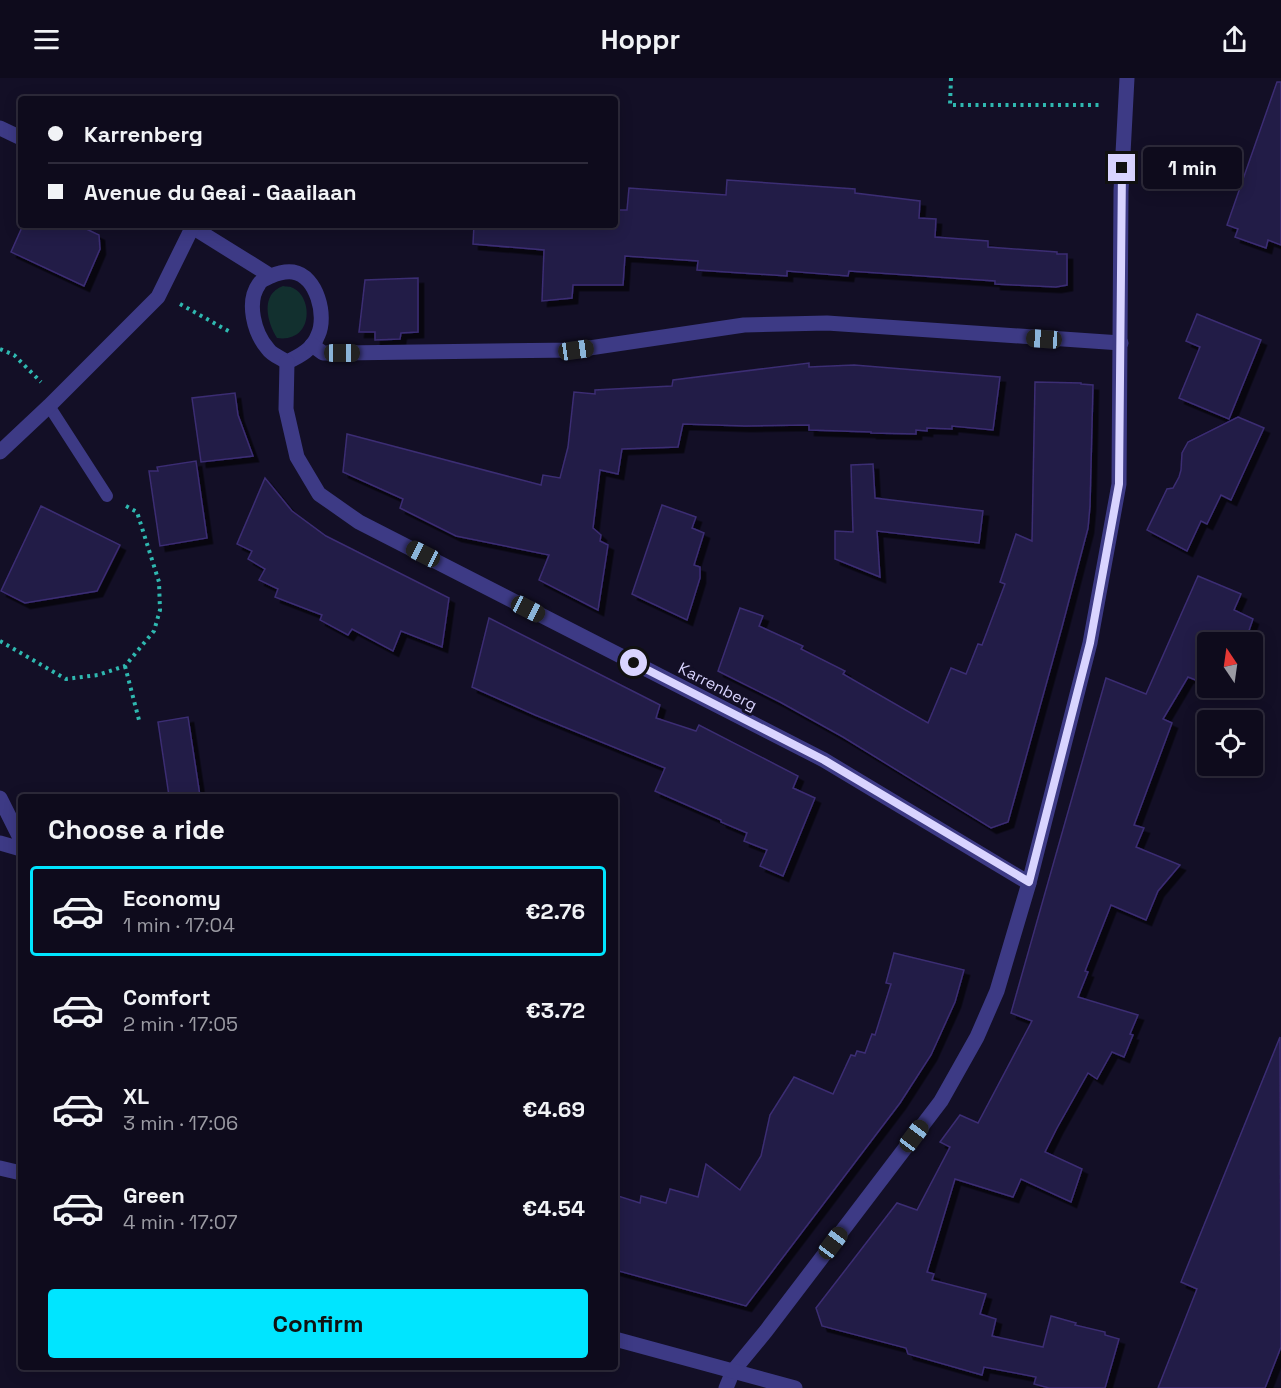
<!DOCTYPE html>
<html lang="en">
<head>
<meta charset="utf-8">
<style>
  body { margin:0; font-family:"Space Grotesk",sans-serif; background:#1c1929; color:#f1f3f6; height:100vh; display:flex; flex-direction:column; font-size:22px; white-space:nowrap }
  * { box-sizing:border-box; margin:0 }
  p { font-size:20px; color:#9b9ba3 }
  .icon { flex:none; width:33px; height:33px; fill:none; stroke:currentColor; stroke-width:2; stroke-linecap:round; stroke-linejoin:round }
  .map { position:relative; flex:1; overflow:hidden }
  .details { position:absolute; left:18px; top:716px; width:600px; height:576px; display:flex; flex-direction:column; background:#0e0b1c; border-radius:6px; box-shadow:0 3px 15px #0003,0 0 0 2px #2e2b3b }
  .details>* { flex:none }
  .top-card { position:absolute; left:18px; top:18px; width:600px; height:132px; border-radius:6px; box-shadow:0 3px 15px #0003,0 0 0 2px #2e2b3b; display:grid; align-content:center; height:132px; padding:0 30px; background:#0e0b1c }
  .needle { width:39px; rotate:347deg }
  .fabs { position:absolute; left:1197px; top:554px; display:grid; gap:12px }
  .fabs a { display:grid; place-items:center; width:66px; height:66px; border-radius:6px; background:#0e0b1c; box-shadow:0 3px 15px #0003,0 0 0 2px #2e2b3b; font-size:30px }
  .end { position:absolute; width:27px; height:27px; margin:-14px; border:8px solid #d9d4ff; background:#111; box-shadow:0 0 0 3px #111 }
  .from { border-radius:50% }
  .bubble { position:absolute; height:42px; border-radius:6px; background:#0e0b1c; box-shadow:0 3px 15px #0003,0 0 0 2px #2e2b3b; font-size:20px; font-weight:800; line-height:42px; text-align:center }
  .car { position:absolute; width:18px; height:36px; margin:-18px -9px; border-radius:8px; box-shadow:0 0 4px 2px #0007; background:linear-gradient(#222 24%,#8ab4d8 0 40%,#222 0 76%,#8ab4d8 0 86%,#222 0) }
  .top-card b { display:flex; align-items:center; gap:21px; height:57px; font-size:22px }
  .top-card b+b { border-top:2px solid #2e2b3b }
  .top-card i { width:15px; height:15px; background:#f1f3f6 }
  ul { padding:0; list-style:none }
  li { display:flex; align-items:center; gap:18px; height:90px; margin:0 12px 9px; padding:0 18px; border:3px solid transparent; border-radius:6px }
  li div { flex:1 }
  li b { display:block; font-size:22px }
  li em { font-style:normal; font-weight:800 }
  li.active { border-color:#00e5ff }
  li>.icon { width:54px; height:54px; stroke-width:1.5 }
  h2 { padding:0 30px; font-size:27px; line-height:72px }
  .button { display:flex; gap:12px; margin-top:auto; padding:12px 30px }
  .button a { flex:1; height:69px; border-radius:6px; background:#00e5ff; color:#111; font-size:24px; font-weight:800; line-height:69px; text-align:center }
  header { display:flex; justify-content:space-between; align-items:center; height:78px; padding:0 30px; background:#0e0b1c; font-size:27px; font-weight:800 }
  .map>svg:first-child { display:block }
  .green { fill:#12302f }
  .building { fill:#241b47; stroke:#3b2d73; stroke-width:1.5; filter:url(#shadow) }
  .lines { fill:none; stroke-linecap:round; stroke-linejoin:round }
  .path { stroke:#2fb8b0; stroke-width:4; stroke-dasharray:3 4.5; stroke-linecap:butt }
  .service { stroke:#3d3a85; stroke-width:12 }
  .minor { stroke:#3d3a85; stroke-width:15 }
  .tertiary { stroke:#3d3a85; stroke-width:15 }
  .route { stroke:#d9d4ff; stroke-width:8 }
  .labels { text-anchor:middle; stroke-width:6; stroke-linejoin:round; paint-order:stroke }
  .street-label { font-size:16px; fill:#d9d4ff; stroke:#130f26 }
</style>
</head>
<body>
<header><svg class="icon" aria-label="menu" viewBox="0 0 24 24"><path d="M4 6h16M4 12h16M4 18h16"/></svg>Hoppr<svg class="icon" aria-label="share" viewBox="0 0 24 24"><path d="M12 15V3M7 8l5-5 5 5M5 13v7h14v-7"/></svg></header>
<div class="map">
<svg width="1281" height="1310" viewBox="0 0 1281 1310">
  <defs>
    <filter id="shadow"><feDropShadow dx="5.5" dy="5.5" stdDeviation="0" flood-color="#0009"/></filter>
  </defs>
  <rect width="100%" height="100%" fill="#130f26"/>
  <path class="green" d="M283 208C287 209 290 208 293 210 313 219 314 265 277 260 267 244 260 216 283 208Z"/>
  <g class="building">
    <path d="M1277 4H1281V167L1268 162 1266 170 1235 159 1238 151 1227 147Z"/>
    <path d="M727 102 855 111V115L920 123 919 140 936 141 935 159 988 163V169L1057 174V176H1067V207L1056 209 995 206V203L849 193 848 198 787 193V198L697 192 698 183 625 178 623 207H573L572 220 542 223 544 172 473 166 474 147H615V132H627L629 110 726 117Z"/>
    <path d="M23 147H78L99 157 100 171 84 208 11 174Z"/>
    <path d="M418 200V254L401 255 400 261 375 262V254H359L365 202Z"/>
    <path d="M1197 236 1261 262 1229 341 1179 320 1200 269 1186 263Z"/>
    <path d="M809 285V289L854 287 1000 299 993 352 952 348V351L927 350V353L916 352V356L871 355V354L809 352V347L745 348 683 346 678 369 622 371 618 396 600 392 593 450 601 457 600 463 608 467 598 532 539 502 549 477 456 458 400 430 403 421 343 394 347 356 541 407 543 397 560 400 568 369 574 314 595 316V312L672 308 673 302Z"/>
    <path d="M1035 304 1081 305V306L1093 307 1090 428 1088 450 1062 549 1008 744 991 750 843 659 780 624 718 593 740 530 763 538 759 548 803 568 801 571 845 593 843 596 928 645 951 590 966 596 978 566 982 567 1005 506 1000 504 1016 456 1032 463Z"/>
    <path d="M235 315 238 337 253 378 201 384 192 320Z"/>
    <path d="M1238 339 1264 350 1231 422 1221 417 1207 446 1201 443 1187 473 1147 452 1167 411 1173 410 1179 399 1181 392 1182 375 1188 364Z"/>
    <path d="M196 383 207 460 160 468 149 393H158L157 389Z"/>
    <path d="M873 386 875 420 983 433 979 465 877 453 880 499 835 481V453L853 454 851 387Z"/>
    <path d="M265 400 292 433 326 458 449 520 442 569 401 553 393 573 352 551 348 557 320 542 322 537 275 519 278 511 259 502 265 491 248 481 252 473 237 466Z"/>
    <path d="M662 427 696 439 692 450 704 455 694 487 700 489V500L687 542 632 516Z"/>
    <path d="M41 428 120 467 97 513 25 525 1 513Z"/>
    <path d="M1198 498 1241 516 1234 532 1253 541 1245 564H1208V607L1188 599 1163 641 1172 645 1134 747 1144 750 1136 769 1180 787 1158 813 1146 842 1111 827 1085 893 1088 894 1078 919 1138 937 1130 956 1133 957 1124 979 1112 974 1097 1001 1088 995 1057 1050 1045 1074 1082 1091 1071 1124 1021 1101 1013 1119 955 1101 927 1194 934 1196 932 1202 986 1216 980 1236 996 1241 992 1258 1043 1269 1051 1238 1076 1245 1075 1247 1105 1254V1257L1119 1261 1105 1310H1049L1034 1306 1036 1299 984 1289 982 1297 908 1276 906 1270 822 1248 816 1230 897 1125 917 1132 950 1069 940 1064 960 1037 978 1045 1032 943 1011 935 1106 600 1146 616Z"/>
    <path d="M489 540 660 627 656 640 696 653 699 647 798 698 793 710 815 720 783 798 760 788 767 772 744 763 747 755 721 744V742L655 713 665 690 535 637 472 609Z"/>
    <path d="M188 639 200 718H169L158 644Z"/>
    <path d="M894 875 964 892 955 924 931 977 900 1025 746 1228 615 1192V1117L640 1125 641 1118 666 1125 670 1111 698 1119 706 1086 740 1112 761 1078 770 1037 794 999 833 1016 851 977 855 978 857 973 865 975 872 956 875 957 891 906 886 905Z"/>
    <path d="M1280 959 1281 1269 1265 1310H1158L1197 1211 1181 1204Z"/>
  </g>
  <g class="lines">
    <g class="path">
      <path d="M951 0 950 27H1101"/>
      <path d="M180 226 232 255"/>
      <path d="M0 271 14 277 41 304"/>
      <path d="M0 563 66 601 98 597 125 588 154 553 160 532 159 504 137 434 124 427"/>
      <path d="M125 588 140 646"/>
    </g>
    <path class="service" d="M49 328 107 418"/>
    <g class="minor">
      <path d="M0 50 21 60"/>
      <path d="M189 147 271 198C267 200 261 202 259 206 246 224 254 255 268 271 272 277 281 280 287 284 300 278 313 271 318 257 327 238 317 198 293 194 285 193 278 195 271 198"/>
      <path d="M312 267 323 275H342L576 272 744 247 827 245 1121 265"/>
      <path d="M287 284 286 331 297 379 319 416 359 444 824 682 1029 805"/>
      <path d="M0 374 49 328 158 219 192 150"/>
      <path d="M0 720 21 762"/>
      <path d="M0 765 21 771"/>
      <path d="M726 1310 733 1293 766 1253 941 1023 977 959 997 913 1029 805 1090 565 1119 406 1121 113 1127 0"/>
    </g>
    <g class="tertiary">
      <path d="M0 1090 21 1095"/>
      <path d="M615 1261 795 1310"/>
    </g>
  </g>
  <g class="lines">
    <path class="route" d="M634 585 824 682 1029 804 1090 565 1119 406 1122 90"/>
  </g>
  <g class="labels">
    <g class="street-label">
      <text transform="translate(718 608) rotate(27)" y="6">Karrenberg</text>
    </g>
  </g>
</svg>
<div class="fabs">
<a><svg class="needle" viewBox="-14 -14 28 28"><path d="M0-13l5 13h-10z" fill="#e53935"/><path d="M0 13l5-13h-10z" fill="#9b9ba3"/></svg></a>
<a><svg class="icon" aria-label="locate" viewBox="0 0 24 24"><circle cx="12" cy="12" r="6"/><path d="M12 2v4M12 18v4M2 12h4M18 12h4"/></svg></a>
</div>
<i class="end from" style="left:634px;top:585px"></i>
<i class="end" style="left:1122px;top:90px"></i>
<div class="bubble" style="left:1143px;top:69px;width:99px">1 min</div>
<i class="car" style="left:1044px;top:261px;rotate:274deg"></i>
<i class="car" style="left:576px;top:272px;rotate:82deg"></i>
<i class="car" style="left:342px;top:275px;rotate:90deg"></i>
<i class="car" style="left:423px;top:476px;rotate:297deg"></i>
<i class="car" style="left:528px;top:531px;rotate:117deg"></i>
<i class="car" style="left:914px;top:1058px;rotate:37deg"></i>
<i class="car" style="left:833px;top:1165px;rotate:37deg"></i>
<div class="top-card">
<b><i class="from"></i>Karrenberg</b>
<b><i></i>Avenue du Geai - Gaailaan</b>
</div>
<section class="details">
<h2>Choose a ride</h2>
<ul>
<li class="active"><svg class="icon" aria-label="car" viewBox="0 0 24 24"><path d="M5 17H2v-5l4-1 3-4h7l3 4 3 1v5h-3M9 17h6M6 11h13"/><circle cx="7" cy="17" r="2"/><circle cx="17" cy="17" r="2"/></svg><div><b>Economy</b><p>1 min · 17:04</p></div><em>€2.76</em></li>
<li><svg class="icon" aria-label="car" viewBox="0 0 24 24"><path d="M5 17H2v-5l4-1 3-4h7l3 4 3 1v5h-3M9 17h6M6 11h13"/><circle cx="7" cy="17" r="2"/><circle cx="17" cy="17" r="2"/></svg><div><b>Comfort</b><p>2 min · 17:05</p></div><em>€3.72</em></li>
<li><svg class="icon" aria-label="car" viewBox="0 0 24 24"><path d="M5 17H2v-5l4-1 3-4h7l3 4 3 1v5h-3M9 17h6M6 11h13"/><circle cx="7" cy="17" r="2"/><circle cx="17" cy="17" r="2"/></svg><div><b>XL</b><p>3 min · 17:06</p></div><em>€4.69</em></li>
<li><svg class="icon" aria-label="car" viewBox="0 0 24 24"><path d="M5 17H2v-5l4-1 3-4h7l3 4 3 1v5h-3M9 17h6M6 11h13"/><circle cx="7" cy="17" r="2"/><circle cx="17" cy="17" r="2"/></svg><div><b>Green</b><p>4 min · 17:07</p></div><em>€4.54</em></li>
</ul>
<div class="button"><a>Confirm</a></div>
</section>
</div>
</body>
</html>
